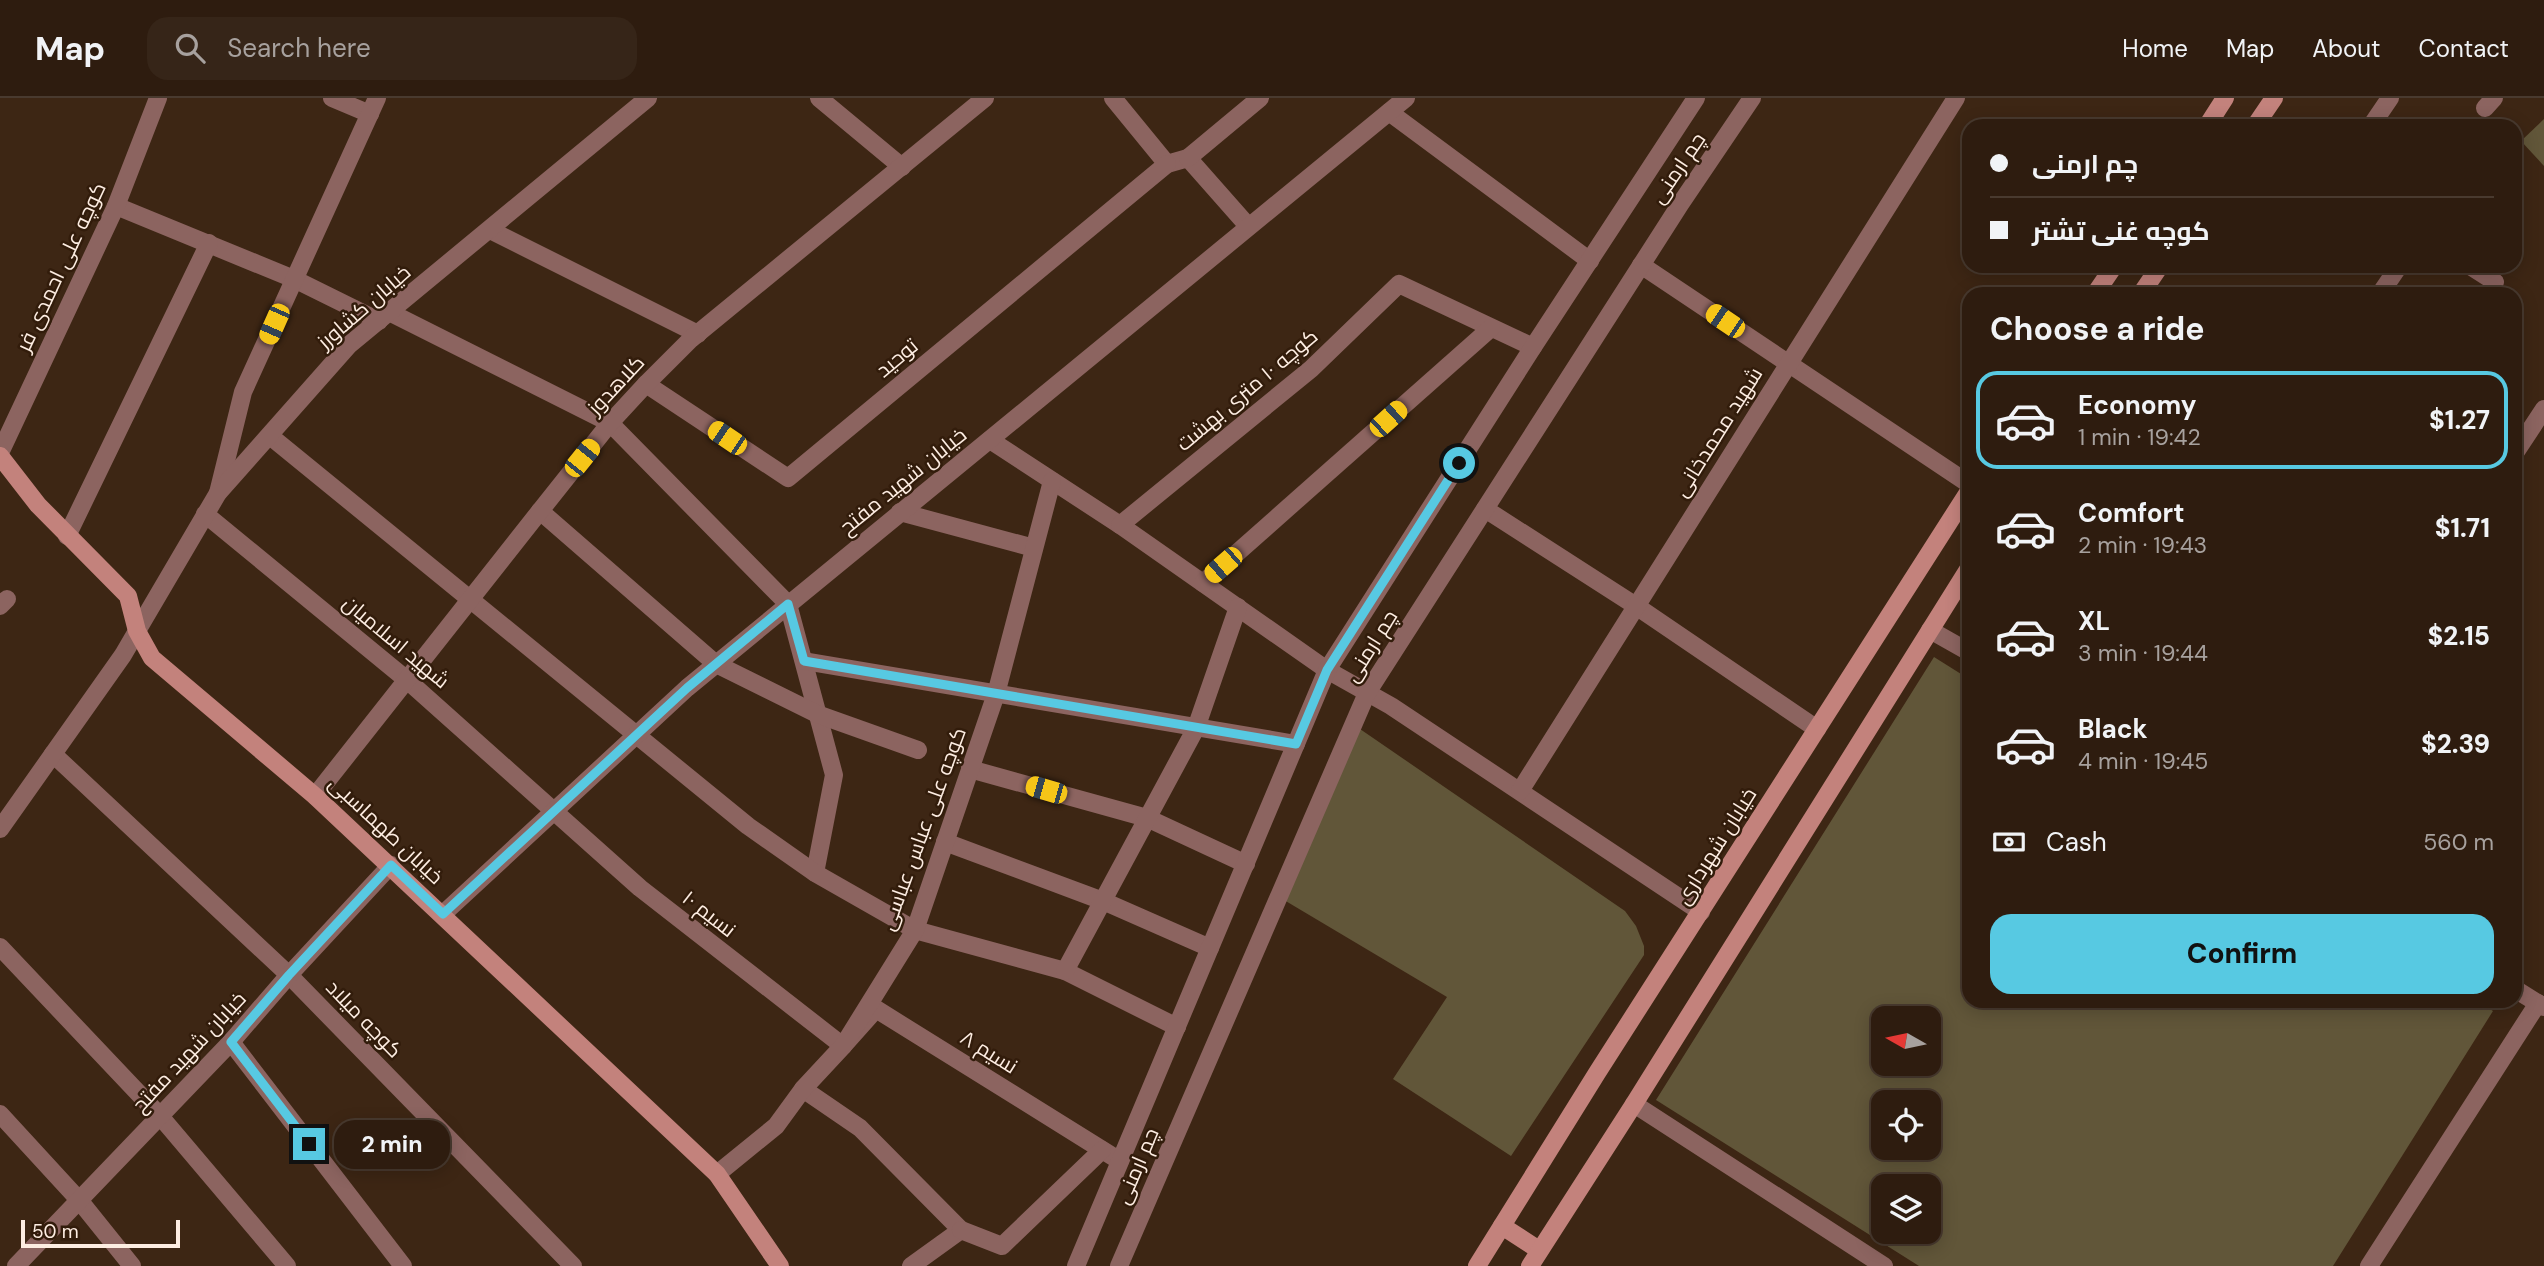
<!DOCTYPE html>
<html lang="en">
<head>
<meta charset="utf-8">
<style>
  body { margin:0; font-family:"DM Sans",Cairo,sans-serif; background:#362518; color:#f1f3f6; height:100vh; display:flex; flex-direction:column; font-size:26px; white-space:nowrap }
  * { box-sizing:border-box; margin:0 }
  p { font-size:23px; color:#a7a19e }
  .icon { flex:none; width:38px; height:38px; fill:none; stroke:currentColor; stroke-width:2; stroke-linecap:round; stroke-linejoin:round }
  .map { position:relative; flex:1; overflow:hidden }
  .panel { position:absolute; left:1962px; top:189px; width:560px; height:721px; display:flex; flex-direction:column; background:#2e1c0f; border-radius:21px; box-shadow:0 4px 18px #0003,0 0 0 2px #493a2f }
  .panel>* { flex:none }
  .guide { position:absolute; left:1962px; top:21px; width:560px; height:154px; border-radius:21px; box-shadow:0 4px 18px #0003,0 0 0 2px #493a2f; display:grid; align-content:center; height:154px; padding:0 28px; background:#2e1c0f }
  .needle { width:46px; rotate:279deg }
  .fabs { position:absolute; left:1871px; top:908px; display:grid; gap:14px }
  .fabs a { display:grid; place-items:center; width:70px; height:70px; border-radius:14px; background:#2e1c0f; box-shadow:0 4px 18px #0003,0 0 0 2px #493a2f; font-size:35px }
  .scale { position:absolute; left:21px; bottom:18px; width:159px; box-sizing:border-box; padding-left:7px; border:4px solid #fdede2; border-top:0; font-size:19px; line-height:24px; white-space:nowrap; color:#fdede2; -webkit-text-stroke:5px #321c0b; paint-order:stroke }
  .end { position:absolute; width:32px; height:32px; margin:-16px; border:9px solid #57c9e2; background:#111; box-shadow:0 0 0 4px #111 }
  .from { border-radius:50% }
  .bubble { position:absolute; height:49px; border-radius:21px; background:#2e1c0f; box-shadow:0 4px 18px #0003,0 0 0 2px #493a2f; font-size:23px; font-weight:800; line-height:49px; text-align:center }
  .car { position:absolute; width:21px; height:42px; margin:-21px -10px; border-radius:9px; box-shadow:0 0 5px 2px #0007; background:linear-gradient(#f5c518 24%,#345 0 40%,#f5c518 0 76%,#345 0 86%,#f5c518 0) }
  .guide b { display:flex; align-items:center; gap:24px; height:66px; font-size:26px }
  .guide b+b { border-top:2px solid #493a2f }
  .guide i { width:18px; height:18px; background:#f1f3f6 }
  ul { padding:0; list-style:none }
  li { display:flex; align-items:center; gap:21px; height:98px; margin:0 14px 10px; padding:0 14px; border:4px solid transparent; border-radius:21px }
  li div { flex:1 }
  li b { display:block; font-size:26px }
  li em { font-style:normal; font-weight:800 }
  li.selected { border-color:#57c9e2 }
  li>.icon { width:63px; height:63px; stroke-width:1.5 }
  h2 { padding:0 28px; font-size:32px; line-height:84px }
  .pay { display:flex; align-items:center; gap:18px; height:77px; padding:0 28px; font-size:26px }
  .pay p { margin-inline-start:auto }
  .primary-button { display:flex; gap:14px; margin-top:auto; padding:14px 28px }
  .primary-button a { flex:1; height:80px; border-radius:21px; background:#57c9e2; color:#111; font-size:28px; font-weight:800; line-height:80px; text-align:center }
  header { display:flex; align-items:center; gap:42px; box-sizing:border-box; height:98px; padding:0 35px; background:#2e1c0f; border-bottom:2px solid #493a2f }
  header strong { font-size:33px }
  nav { display:flex; gap:38px; margin-inline-start:auto; font-size:24px }
  .search { width:490px; height:63px; background:#362518; display:flex; align-items:center; gap:18px; box-sizing:border-box; padding:0 24px; border-radius:21px; color:#a7a19e; font-size:26px }
  .map>svg:first-child { display:block }
  .building { fill:#615639; fill-rule:evenodd }
  .lines { fill:none; stroke-linecap:round; stroke-linejoin:round }
  .minor { stroke:#8c6460; stroke-width:18 }
  .tertiary { stroke:#8c6460; stroke-width:18 }
  .secondary { stroke:#c3827c; stroke-width:18 }
  .route { stroke:#57c9e2; stroke-width:9 }
  .labels { text-anchor:middle; stroke-width:5; stroke-linejoin:round; paint-order:stroke }
  .street-label { font-size:21px; fill:#fdede2; stroke:#321c0b }
</style>
</head>
<body>
<header>
<strong>Map</strong>
<div class="search"><svg class="icon" aria-label="search" viewBox="0 0 24 24"><circle cx="10" cy="10" r="6"/><path d="M15 15l6 6"/></svg>Search here</div>
<nav><a>Home</a><a>Map</a><a>About</a><a>Contact</a></nav>
</header>
<div class="map">
<svg width="2544" height="1168" viewBox="0 0 2544 1168">
  <rect width="100%" height="100%" fill="#3d2614"/>
  <g class="building">
    <path d="M2544 21V68L2521 43Z"/>
    <path d="M1934 559 1969 581V903H2478L2493 913 2333 1168H1919L1656 1002ZM1883 920H1928V966H1883ZM1883 1004H1928V1050H1883ZM1883 1088H1928V1134H1883Z"/>
    <path d="M1360 631 1625 813 1636 828 1644 848V857L1511 1058 1393 981 1447 899 1284 802Z"/>
  </g>
  <g class="lines">
    <g class="minor">
      <path d="M332 0 370 16"/>
      <path d="M819 0 902 69"/>
      <path d="M1113 0 1167 66 1188 60 1248 128"/>
      <path d="M2485 10 2494 0"/>
      <path d="M1389 14 1590 163"/>
      <path d="M2371 28 2390 0"/>
      <path d="M1188 60 1260 0"/>
      <path d="M116 108 294 181 379 223"/>
      <path d="M490 132 698 236"/>
      <path d="M1641 167 1969 386"/>
      <path d="M2470 168 2495 184 2488 196"/>
      <path d="M2380 196 2399 168"/>
      <path d="M389 214 610 325 788 506 834 677 815 775"/>
      <path d="M646 286 788 380 1167 66"/>
      <path d="M270 338 748 728 815 775 915 832 1065 873 1177 929"/>
      <path d="M990 342 1120 427 1327 572 1391 608 1701 814"/>
      <path d="M0 355 116 108 158 0"/>
      <path d="M2515 355 2544 311"/>
      <path d="M218 395 243 294 377 0"/>
      <path d="M1485 411 1636 508 1817 631"/>
      <path d="M540 413 716 566 817 616 918 652"/>
      <path d="M900 414 1034 450"/>
      <path d="M205 416 407 582 640 790 843 948 876 911 1120 1063"/>
      <path d="M1120 427 1311 271 1399 186 1533 249"/>
      <path d="M67 438 209 145"/>
      <path d="M1203 485 1491 230"/>
      <path d="M0 508 7 501"/>
      <path d="M1930 532 1969 554"/>
      <path d="M804 563 1296 646"/>
      <path d="M53 656 289 877 573 1168"/>
      <path d="M970 671 1147 720 1246 766"/>
      <path d="M1520 693 1956 0"/>
      <path d="M0 731 123 557 137 533"/>
      <path d="M945 744 1103 803 1210 850"/>
      <path d="M0 849 160 1018 287 1168"/>
      <path d="M1065 873 1196 630 1238 509"/>
      <path d="M2515 891 2544 909"/>
      <path d="M231 944 403 1168"/>
      <path d="M803 991 860 1030 961 1132 911 1168"/>
      <path d="M1634 1006 1884 1168"/>
      <path d="M0 1016 79 1102 132 1168"/>
      <path d="M717 1076 776 1028 803 991 843 948 915 832 996 596 1052 383"/>
      <path d="M961 1132 1002 1148 1102 1052"/>
      <path d="M16 1168 231 944 289 877 391 767"/>
      <path d="M2369 1168 2538 905"/>
    </g>
    <g class="tertiary">
      <path d="M137 533 218 395 349 247 648 0"/>
      <path d="M315 698 540 413 610 325 646 286 691 241 985 0"/>
      <path d="M443 816 687 590 1406 0"/>
      <path d="M1076 1168 1327 572 1533 249 1696 0"/>
      <path d="M1119 1168 1367 595 1681 105 1752 0"/>
    </g>
    <g class="secondary">
      <path d="M2207 28 2225 0"/>
      <path d="M2255 28 2274 0"/>
      <path d="M2095 196 2114 168"/>
      <path d="M2141 196 2160 168"/>
      <path d="M0 358 38 407 128 498 137 533 152 560 315 698 717 1076 780 1168"/>
      <path d="M1502 1128 1539 1152"/>
      <path d="M1477 1168 1597 975 1969 393"/>
      <path d="M1530 1168 1634 1006 1969 470"/>
    </g>
  </g>
  <g class="lines">
    <path class="route" d="M309 1046 231 944 289 877 391 767 443 816 687 590 788 506 804 563 1296 646 1327 572 1459 365"/>
  </g>
  <g class="labels">
    <g class="street-label">
      <text transform="translate(1678 70) rotate(-56)" y="7">چم ارمنی</text>
      <text transform="translate(61 169) rotate(-65)" y="7">کوچه علی احمدی فر</text>
      <text transform="translate(364 209) rotate(-41)" y="7">خیابان کشاورز</text>
      <text transform="translate(897 260) rotate(-40)" y="7">توحید</text>
      <text transform="translate(616 287) rotate(-47)" y="7">کلاهدوز</text>
      <text transform="translate(1247 292) rotate(-40)" y="7">کوچه ۱۰ متری بهشت</text>
      <text transform="translate(1718 334) rotate(-58)" y="7">شهید محمدخانی</text>
      <text transform="translate(903 383) rotate(-39)" y="7">خیابان شهید مفتح</text>
      <text transform="translate(396 544) rotate(40)" y="7">شهید اسلامیان</text>
      <text transform="translate(1371 548) rotate(-58)" y="7">چم ارمنی</text>
      <text transform="translate(923 731) rotate(-70)" y="7">کوچه علی عباس عباسی</text>
      <text transform="translate(386 732) rotate(43)" y="7">خیابان طهماسبی</text>
      <text transform="translate(1716 748) rotate(-58)" y="7">خیابان شهرداری</text>
      <text transform="translate(709 816) rotate(38)" y="7">نسیم ۱۰</text>
      <text transform="translate(364 921) rotate(46)" y="7">کوچه میلاد</text>
      <text transform="translate(189 954) rotate(-47)" y="7">خیابان شهید مفتح</text>
      <text transform="translate(989 954) rotate(32)" y="7">نسیم ۸</text>
      <text transform="translate(1137 1068) rotate(-67)" y="7">چم ارمنی</text>
    </g>
  </g>
</svg>
<div class="fabs">
<a><svg class="needle" viewBox="-14 -14 28 28"><path d="M0-13l5 13h-10z" fill="#e53935"/><path d="M0 13l5-13h-10z" fill="#a7a19e"/></svg></a>
<a><svg class="icon" aria-label="locate" viewBox="0 0 24 24"><circle cx="12" cy="12" r="6"/><path d="M12 2v4M12 18v4M2 12h4M18 12h4"/></svg></a>
<a><svg class="icon" aria-label="layers" viewBox="0 0 24 24"><path d="M12 4l9 5-9 5-9-5zM3 14l9 5 9-5"/></svg></a>
</div>
<div class="scale">50 m</div>
<i class="end from" style="left:1459px;top:365px"></i>
<i class="end" style="left:309px;top:1046px"></i>
<div class="bubble" style="left:334px;top:1022px;width:116px">2 min</div>
<i class="car" style="left:1725px;top:223px;rotate:304deg"></i>
<i class="car" style="left:274px;top:226px;rotate:204deg"></i>
<i class="car" style="left:1388px;top:321px;rotate:48deg"></i>
<i class="car" style="left:727px;top:340px;rotate:304deg"></i>
<i class="car" style="left:582px;top:360px;rotate:39deg"></i>
<i class="car" style="left:1223px;top:467px;rotate:229deg"></i>
<i class="car" style="left:1046px;top:692px;rotate:286deg"></i>
<div class="guide">
<b><i class="from"></i>چم ارمنی</b>
<b><i></i>کوچه غنی تشتر</b>
</div>
<section class="panel">
<h2>Choose a ride</h2>
<ul>
<li class="selected"><svg class="icon" aria-label="car" viewBox="0 0 24 24"><path d="M5 17H2v-5l4-1 3-4h7l3 4 3 1v5h-3M9 17h6M6 11h13"/><circle cx="7" cy="17" r="2"/><circle cx="17" cy="17" r="2"/></svg><div><b>Economy</b><p>1 min · 19:42</p></div><em>$1.27</em></li>
<li><svg class="icon" aria-label="car" viewBox="0 0 24 24"><path d="M5 17H2v-5l4-1 3-4h7l3 4 3 1v5h-3M9 17h6M6 11h13"/><circle cx="7" cy="17" r="2"/><circle cx="17" cy="17" r="2"/></svg><div><b>Comfort</b><p>2 min · 19:43</p></div><em>$1.71</em></li>
<li><svg class="icon" aria-label="car" viewBox="0 0 24 24"><path d="M5 17H2v-5l4-1 3-4h7l3 4 3 1v5h-3M9 17h6M6 11h13"/><circle cx="7" cy="17" r="2"/><circle cx="17" cy="17" r="2"/></svg><div><b>XL</b><p>3 min · 19:44</p></div><em>$2.15</em></li>
<li><svg class="icon" aria-label="car" viewBox="0 0 24 24"><path d="M5 17H2v-5l4-1 3-4h7l3 4 3 1v5h-3M9 17h6M6 11h13"/><circle cx="7" cy="17" r="2"/><circle cx="17" cy="17" r="2"/></svg><div><b>Black</b><p>4 min · 19:45</p></div><em>$2.39</em></li>
</ul>
<div class="pay"><svg class="icon" aria-label="cash" viewBox="0 0 24 24"><path d="M3 7h18v10H3z"/><circle cx="12" cy="12" r="2"/></svg>Cash<p>560 m</p></div>
<div class="primary-button"><a>Confirm</a></div>
</section>
</div>
</body>
</html>
